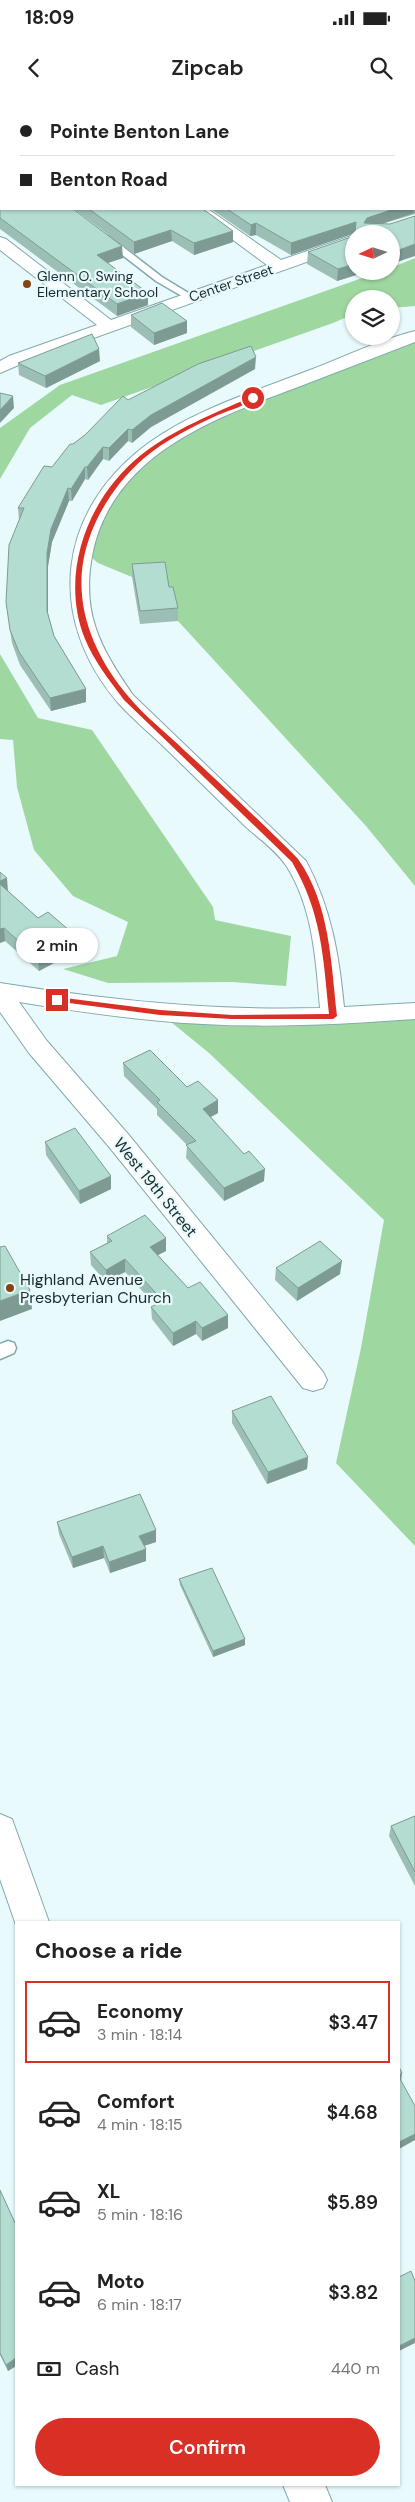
<!DOCTYPE html>
<html lang="en">
<head>
<meta charset="utf-8">
<style>
  body { margin:0; font-family:"DM Sans",sans-serif; background:#f2f2f2; color:#222; height:100vh; display:flex; flex-direction:column; font-size:19px; white-space:nowrap }
  * { box-sizing:border-box; margin:0 }
  p { font-size:16px; color:#767676 }
  .icon { flex:none; width:28px; height:28px; fill:none; stroke:currentColor; stroke-width:2; stroke-linecap:round; stroke-linejoin:round }
  .map { position:relative; flex:1; overflow:hidden }
  .side { position:absolute; left:15px; top:1821px; width:385px; height:565px; display:flex; flex-direction:column; background:#fff; border-radius:0px; box-shadow:0 1px 4px #0004 }
  .side>* { flex:none }
  .top-card { position:absolute; left:0px; top:0px; width:415px; height:110px; box-shadow:0 1px 4px #0004; display:grid; align-content:center; height:110px; padding:0 20px; background:#fff }
  .needle { width:32px; rotate:266deg }
  .tools { position:absolute; left:345px; top:125px; display:grid; gap:10px }
  .tools a { display:grid; place-items:center; width:55px; height:55px; border-radius:50%; background:#fff; box-shadow:0 1px 4px #0004; font-size:25px }
  .end { position:absolute; width:22px; height:22px; margin:-11px; border:6px solid #d93025; background:#fff; box-shadow:0 0 0 2px #fff }
  .from { border-radius:50% }
  .bubble { position:absolute; height:35px; border-radius:18px; background:#fff; box-shadow:0 1px 4px #0004; font-size:16px; font-weight:600; line-height:35px; text-align:center }
  .top-card b { display:flex; align-items:center; gap:18px; height:48px; font-size:19px }
  .top-card b+b { border-top:1px solid #e0e0e0 }
  .top-card i { width:12px; height:12px; background:#222 }
  ul { padding:0; list-style:none }
  li { display:flex; align-items:center; gap:15px; height:82px; margin:0 10px 8px; padding:0 10px; border:2px solid transparent; border-radius:0px }
  li div { flex:1 }
  li b { display:block; font-size:19px }
  li em { font-style:normal; font-weight:600 }
  li.current { border-color:#d93025 }
  li>.icon { width:45px; height:45px; stroke-width:1.5 }
  h2 { padding:0 20px; font-size:22px; line-height:60px }
  .pay { display:flex; align-items:center; gap:12px; height:55px; padding:0 20px; font-size:19px }
  .pay p { margin-inline-start:auto }
  .primary-button { display:flex; gap:10px; margin-top:auto; padding:10px 20px }
  .primary-button a { flex:1; height:58px; border-radius:30px; background:#d93025; color:#fff; font-size:20px; font-weight:600; line-height:58px; text-align:center }
  .status { display:flex; justify-content:space-between; align-items:center; height:35px; padding:0 25px; background:#fff; direction:ltr }
  .status svg { height:14px; fill:currentColor }
  header { display:flex; justify-content:space-between; align-items:center; height:65px; padding:0 20px; background:#fff; font-size:22px; font-weight:600 }
  .map>svg:first-child { display:block }
  .green { fill:#9fd7a1 }
  .lines { fill:none; stroke-linecap:round; stroke-linejoin:round }
  .service-casing { stroke:#80a9b0; stroke-width:3 }
  .minor-casing { stroke:#80a9b0; stroke-width:2 }
  .tertiary-casing { stroke:#80a9b0; stroke-width:2 }
  .service { fill:#fff; fill-rule:evenodd }
  .minor { fill:#fff; fill-rule:evenodd }
  .tertiary { fill:#fff; fill-rule:evenodd }
  .wall { fill:#9bbeb5 }
  .shaded-wall { fill:#7e9b93 }
  .building { fill:#b4ddd2; stroke:#7e9b93 }
  .route { fill:#d93025 }
  .poi-dot { fill:#864314; stroke:#e9fafc; stroke-width:2 }
  .labels { text-anchor:middle; stroke-width:4.5; stroke-linejoin:round; paint-order:stroke }
  .far-poi-label { font-size:14px; fill:#1a2a2d; stroke:#e9fafc; text-anchor:start }
  .far-street-label { font-size:14px; fill:#1a2a2d; stroke:#e9fafc }
  .street-label { font-size:16px; fill:#1a2a2d; stroke:#e9fafc }
  .poi-label { font-size:16px; fill:#1a2a2d; stroke:#e9fafc; text-anchor:start }
</style>
</head>
<body>
<div class="status"><b>18:09</b><svg viewBox="0 0 49 12"><path d="M0 12V9h3v3zM5 12V6h3v6zM10 12V3h3v9zM15 12V0h3v12zM26 1h20v11H26zM47 4h2v5h-2z"/></svg></div>
<header><svg class="icon" aria-label="back" viewBox="0 0 24 24"><path d="M15 5l-7 7 7 7"/></svg>Zipcab<svg class="icon" aria-label="search" viewBox="0 0 24 24"><circle cx="10" cy="10" r="6"/><path d="M15 15l6 6"/></svg></header>
<div class="map">
<svg width="415" height="2402" viewBox="0 0 415 2402">
  <rect width="100%" height="100%" fill="#e9fafc"/>
  <g class="green">
    <path d="M415 158V206L391 208V199H354V214L333 223 101 305 72 295 30 328 0 379V328L60 285 382 171H391V168Z"/>
    <path d="M415 236V786L366 726 178 521 173 500 168 496 165 475 132 477 98 463 82 450 113 389 187 327Z"/>
    <path d="M0 554 38 618 92 630 213 807 215 820 291 836 286 886 232 882 108 883 63 869 117 856 128 822 73 796 34 750 17 687 13 640 0 639Z"/>
    <path d="M415 911V1446L336 1363 361 1248 384 1120 209 953 160 913Z"/>
  </g>
  <g class="lines">
    <defs>
      <g id="service">
        <path d="M103 136H109L162 177 195 197 187 199 156 181 103 140Z"/>
        <path d="M8 1241 14 1243 16 1248 14 1253 0 1259V1244Z"/>
      </g>
      <g id="minor">
        <path d="M191 109H208L281 160 354 135V145L21 264 0 273V261L9 256 97 225 0 150V137L6 139 111 220 267 165Z"/>
        <path d="M415 231V242C376 257 337 272 298 287 215 318 115 353 93 451 80 512 100 547 133 595L306 761C331 808 339 854 344 907L415 903V919C344 924 274 928 203 924 141 921 80 912 19 902L47 941 128 1034 323 1272 327 1280 323 1288 313 1291 303 1288 110 1048 29 953 0 912V883C109 900 209 911 320 908 316 861 313 808 287 767 277 751 258 738 245 726 217 699 189 671 161 644 147 631 132 618 119 604 44 517 57 409 150 342 198 308 256 291 310 270 344 257 379 240 415 231Z"/>
      </g>
      <g id="tertiary">
        <path d="M0 1714 12 1719 49 1822H16V1825L0 1779Z"/>
        <path d="M283 2385H325L332 2402H290Z"/>
      </g>
    </defs>
    <use href="#service" class="service-casing"/>
    <use href="#minor" class="minor-casing"/>
    <use href="#tertiary" class="tertiary-casing"/>
    <use href="#service" class="service"/>
    <use href="#minor" class="minor"/>
    <use href="#tertiary" class="tertiary"/>
  </g>
  <g class="wall">
    <path d="M0 0H415V114L382 124 415 156 355 133 291 155 256 135 250 136 211 109H414V1H1V109L123 158 108 163 148 205 117 216 0 129V56L1 48 0 47Z"/>
    <path d="M74 109H203L233 131V142L194 155 172 141 134 154Z"/>
    <path d="M308 152 354 171H369L337 181 307 164Z"/>
    <path d="M131 215 187 233 154 245 131 227Z"/>
    <path d="M100 261 46 288 19 275 18 263Z"/>
    <path d="M255 269 151 327 132 343 128 341 109 361 103 359 88 380 85 379 72 401H69L52 442 48 466V513L54 536 86 589V602L51 611 20 565 12 543 6 502 19 420 18 408 73 344 128 300Z"/>
    <path d="M132 464 169 487 178 508V521L140 524 132 477Z"/>
    <path d="M8 791 38 818 78 850 39 871 5 841 0 843Z"/>
    <path d="M123 963 187 987 218 1000V1013L211 1017 264 1081 224 1101 186 1058 187 1045 157 1015V1009L124 976Z"/>
    <path d="M45 1042 111 1089 80 1104 46 1055Z"/>
    <path d="M107 1136 166 1151 158 1155 188 1188 228 1215V1228L202 1241 196 1234 173 1246 152 1219 151 1207 155 1205 125 1172 106 1182 91 1165 90 1152 107 1143Z"/>
    <path d="M276 1168 340 1174 297 1201 275 1180Z"/>
    <path d="M232 1311 308 1357 307 1369 267 1384 232 1323Z"/>
    <path d="M57 1422 156 1442 144 1446 146 1461 110 1473 104 1458 73 1468 59 1434Z"/>
    <path d="M179 1479 245 1539V1545L213 1557 180 1485Z"/>
    <path d="M415 1716V1786L389 1736 391 1726Z"/>
    <path d="M0 2090 16 2125V2266L8 2271 0 2255Z"/>
  </g>
  <g class="shaded-wall">
    <path d="M414 102H415L414 113 366 129 364 123 367 118 394 109H414Z"/>
    <path d="M356 122 355 133 291 155V143Z"/>
    <path d="M256 123V135L250 136 251 125Z"/>
    <path d="M171 130 172 141 134 154V142Z"/>
    <path d="M233 131V142L194 155V143Z"/>
    <path d="M415 144V156L391 164V153Z"/>
    <path d="M122 146 123 158 98 166 97 155Z"/>
    <path d="M354 164V171H369L337 181 338 169Z"/>
    <path d="M148 193V205L117 216V204Z"/>
    <path d="M187 221V233L154 245V233Z"/>
    <path d="M99 249 100 261 46 288 45 276Z"/>
    <path d="M256 257 255 269 151 327 132 343V330L151 315Z"/>
    <path d="M13 296 14 308 0 323V310Z"/>
    <path d="M128 329V341L109 361V348Z"/>
    <path d="M103 347V359L88 380 87 367Z"/>
    <path d="M85 367V379L72 401 71 389Z"/>
    <path d="M68 388 69 401 52 442 48 466V524L47 511V453L51 429Z"/>
    <path d="M86 589V602L51 611 50 598Z"/>
    <path d="M7 778 8 791 0 795V781Z"/>
    <path d="M4 828 5 841 0 843V829Z"/>
    <path d="M77 837 78 850 39 871 38 858Z"/>
    <path d="M218 1000V1013L203 1021V1009Z"/>
    <path d="M265 1069 264 1081 224 1101V1088Z"/>
    <path d="M111 1076V1089L80 1104 79 1091Z"/>
    <path d="M166 1138V1151L150 1159V1147Z"/>
    <path d="M125 1159V1172L106 1182V1170Z"/>
    <path d="M342 1161 340 1174 297 1201 298 1188Z"/>
    <path d="M30 1190 32 1209 0 1221V1201Z"/>
    <path d="M228 1215V1228L202 1241V1228Z"/>
    <path d="M196 1221V1234L173 1246V1233Z"/>
    <path d="M308 1357 307 1369 267 1384 268 1372Z"/>
    <path d="M156 1430V1442L140 1447 139 1436Z"/>
    <path d="M103 1446 104 1458 73 1468 72 1457Z"/>
    <path d="M146 1449V1461L110 1473 109 1462Z"/>
    <path d="M245 1539V1545L213 1557V1551Z"/>
    <path d="M402 1973 401 1981 399 1982V1975Z"/>
    <path d="M415 2034V2040L399 2049V2042Z"/>
    <path d="M415 2238V2243L399 2251V2246Z"/>
    <path d="M16 2258V2266L8 2271 6 2265Z"/>
  </g>
  <g class="building">
    <path d="M0 0H415V45L414 46V1H1V37H0Z"/>
    <path d="M1 45V109H73L122 146 97 155 148 193 117 204 0 118V56Z"/>
    <path d="M414 49 415 54V102H414Z"/>
    <path d="M89 109H203L233 131 194 143 171 130 134 142Z"/>
    <path d="M227 109H394L367 118 364 123 390 124 415 116V144L391 153V134H355L356 122 291 143 256 123 251 125Z"/>
    <path d="M354 136V164L338 169 308 152Z"/>
    <path d="M162 203 187 221 154 233 131 215Z"/>
    <path d="M92 234 99 249 45 276 18 263Z"/>
    <path d="M251 246 256 257 151 315 132 330 128 329 109 348 103 347 87 367H85L71 389 68 388 51 429 47 453V511L54 536 86 589 50 598 19 552 10 530 6 502 9 445 24 408H18L44 366 52 367 70 344H73L85 335 123 296 128 300 198 264Z"/>
    <path d="M0 293 13 296 0 310Z"/>
    <path d="M165 462 169 487H173L178 508 140 511 132 464Z"/>
    <path d="M0 772 7 778 0 781Z"/>
    <path d="M0 784 38 818 48 812 77 837 38 858 4 828 0 829Z"/>
    <path d="M150 950 187 987 198 981 218 1000 203 1009 244 1054 249 1051 265 1069 224 1088 186 1045 196 1041 157 1002 160 1000 123 963Z"/>
    <path d="M75 1028 111 1076 79 1091 45 1042Z"/>
    <path d="M145 1115 166 1138 150 1147 188 1188 200 1182 228 1215 202 1228 196 1221 173 1233 151 1207 163 1201 125 1159 106 1170 90 1152 112 1141 107 1136Z"/>
    <path d="M320 1141 342 1161 298 1188 276 1168Z"/>
    <path d="M5 1146 30 1190 0 1201V1147Z"/>
    <path d="M271 1296 308 1357 268 1372 232 1311Z"/>
    <path d="M140 1394 156 1430 139 1436 146 1449 109 1462 103 1446 72 1457 57 1422Z"/>
    <path d="M212 1468 245 1539 213 1551 179 1479Z"/>
    <path d="M415 1716V1772L391 1726Z"/>
    <path d="M399 1967 402 1973 399 1975Z"/>
    <path d="M399 1977 415 2006V2034L399 2042Z"/>
    <path d="M0 2090 16 2125V2139L15 2140 16 2142V2258L6 2265 0 2253Z"/>
    <path d="M411 2171 415 2181V2238L399 2246V2177Z"/>
  </g>
  <path class="route" d="M251 297 256 298C245 306 230 310 218 315 192 327 165 340 143 359 119 380 99 409 89 439 69 496 91 552 128 596 144 616 167 633 185 651 216 679 246 708 276 737 283 744 291 751 298 759 330 804 331 863 337 916L333 919H232L160 915 54 901 53 900 57 897 160 910 232 915 329 914C323 856 322 814 292 762L124 600C110 581 94 561 85 539 59 475 87 398 141 355 174 329 213 314 251 297Z"/>
  <g class="poi-dot">
    <circle cx="27" cy="184" r="5"/>
    <circle cx="10" cy="1188" r="5"/>
  </g>
  <g class="labels">
    <g class="far-poi-label">
      <text x="37" y="181">Glenn O. Swing<tspan x="37" dy="16">Elementary School</tspan></text>
    </g>
    <g class="far-street-label">
      <text transform="translate(231 183) rotate(-19)" y="5">Center Street</text>
    </g>
    <g class="street-label">
      <text transform="translate(156 1087) rotate(51)" y="6">West 19th Street</text>
    </g>
    <g class="poi-label">
      <text x="20" y="1185">Highland Avenue<tspan x="20" dy="18">Presbyterian Church</tspan></text>
    </g>
  </g>
</svg>
<div class="tools">
<a><svg class="needle" viewBox="-14 -14 28 28"><path d="M0-13l5 13h-10z" fill="#e53935"/><path d="M0 13l5-13h-10z" fill="#767676"/></svg></a>
<a><svg class="icon" aria-label="layers" viewBox="0 0 24 24"><path d="M12 4l9 5-9 5-9-5zM3 14l9 5 9-5"/></svg></a>
</div>
<i class="end from" style="left:253px;top:298px"></i>
<i class="end" style="left:57px;top:900px"></i>
<div class="bubble" style="left:16px;top:828px;width:82px">2 min</div>
<div class="top-card">
<b><i class="from"></i>Pointe Benton Lane</b>
<b><i></i>Benton Road</b>
</div>
<section class="side">
<h2>Choose a ride</h2>
<ul>
<li class="current"><svg class="icon" aria-label="car" viewBox="0 0 24 24"><path d="M5 17H2v-5l4-1 3-4h7l3 4 3 1v5h-3M9 17h6M6 11h13"/><circle cx="7" cy="17" r="2"/><circle cx="17" cy="17" r="2"/></svg><div><b>Economy</b><p>3 min · 18:14</p></div><em>$3.47</em></li>
<li><svg class="icon" aria-label="car" viewBox="0 0 24 24"><path d="M5 17H2v-5l4-1 3-4h7l3 4 3 1v5h-3M9 17h6M6 11h13"/><circle cx="7" cy="17" r="2"/><circle cx="17" cy="17" r="2"/></svg><div><b>Comfort</b><p>4 min · 18:15</p></div><em>$4.68</em></li>
<li><svg class="icon" aria-label="car" viewBox="0 0 24 24"><path d="M5 17H2v-5l4-1 3-4h7l3 4 3 1v5h-3M9 17h6M6 11h13"/><circle cx="7" cy="17" r="2"/><circle cx="17" cy="17" r="2"/></svg><div><b>XL</b><p>5 min · 18:16</p></div><em>$5.89</em></li>
<li><svg class="icon" aria-label="car" viewBox="0 0 24 24"><path d="M5 17H2v-5l4-1 3-4h7l3 4 3 1v5h-3M9 17h6M6 11h13"/><circle cx="7" cy="17" r="2"/><circle cx="17" cy="17" r="2"/></svg><div><b>Moto</b><p>6 min · 18:17</p></div><em>$3.82</em></li>
</ul>
<div class="pay"><svg class="icon" aria-label="cash" viewBox="0 0 24 24"><path d="M3 7h18v10H3z"/><circle cx="12" cy="12" r="2"/></svg>Cash<p>440 m</p></div>
<div class="primary-button"><a>Confirm</a></div>
</section>
</div>
</body>
</html>
